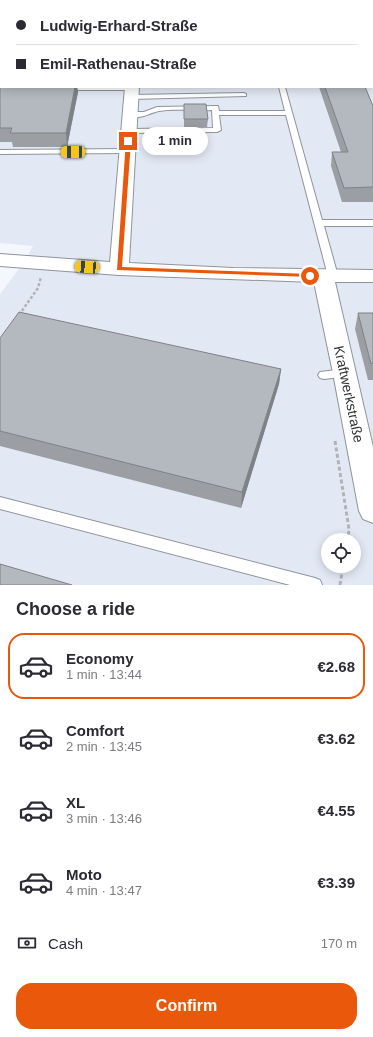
<!DOCTYPE html>
<html lang="en">
<head>
<meta charset="utf-8">
<style>
  body { margin:0; font-family:Arial,sans-serif; background:#f7f7f7; color:#2b2b33; height:100vh; display:flex; flex-direction:column; font-size:15px; white-space:nowrap }
  * { box-sizing:border-box; margin:0 }
  p { font-size:13px; color:#7c7c81 }
  .icon { flex:none; width:22px; height:22px; fill:none; stroke:currentColor; stroke-width:2; stroke-linecap:round; stroke-linejoin:round }
  .map { position:relative; height:585px; overflow:hidden }
  .details { display:flex; flex-direction:column; background:#fff; flex:1 }
  .details>* { flex:none }
  .guide { position:absolute; left:0px; top:0px; width:373px; height:88px; box-shadow:0 2px 10px #0003; display:grid; align-content:center; height:88px; padding:0 16px; background:#fff }
  .controls { position:absolute; left:321px; top:533px; display:grid; gap:8px }
  .controls a { display:grid; place-items:center; width:40px; height:40px; border-radius:50%; background:#fff; box-shadow:0 2px 10px #0003; font-size:20px }
  .end { position:absolute; width:18px; height:18px; margin:-9px; border:5px solid #ea580c; background:#fff; box-shadow:0 0 0 2px #fff }
  .from { border-radius:50% }
  .bubble { position:absolute; height:28px; border-radius:14px; background:#fff; box-shadow:0 2px 10px #0003; font-size:13px; font-weight:700; line-height:28px; text-align:center }
  .car { position:absolute; width:12px; height:24px; margin:-12px -6px; border-radius:5px; box-shadow:0 0 3px 1px #0007; background:linear-gradient(#f5c518 24%,#345 0 40%,#f5c518 0 76%,#345 0 86%,#f5c518 0) }
  .guide b { display:flex; align-items:center; gap:14px; height:38px; font-size:15px }
  .guide b+b { border-top:1px solid #e1e1e2 }
  .guide i { width:10px; height:10px; background:#2b2b33 }
  ul { padding:0; list-style:none }
  li { display:flex; align-items:center; gap:12px; height:66px; margin:0 8px 6px; padding:0 8px; border:2px solid transparent; border-radius:16px }
  li div { flex:1 }
  li b { display:block; font-size:15px }
  li em { font-style:normal; font-weight:700 }
  li.current { border-color:#ea580c }
  li>.icon { width:36px; height:36px; stroke-width:1.5 }
  h2 { padding:0 16px; font-size:18px; line-height:48px }
  .pay { display:flex; align-items:center; gap:10px; height:44px; padding:0 16px; font-size:15px }
  .pay p { margin-inline-start:auto }
  .cta { display:flex; gap:8px; margin-top:auto; padding:8px 16px }
  .cta a { flex:1; height:46px; border-radius:16px; background:#ea580c; color:#fff; font-size:16px; font-weight:700; line-height:46px; text-align:center }
  .map>svg:first-child { display:block }
  .built { fill:#e3e9f4; fill-rule:evenodd }
  .lines { fill:none; stroke-linecap:round; stroke-linejoin:round }
  .service-casing { stroke:#8f939a; stroke-width:2 }
  .minor-casing { stroke:#8f939a; stroke-width:2 }
  .path-far1 { stroke:#b0b4b8; stroke-width:2.5; stroke-dasharray:3 2; stroke-linecap:butt }
  .path { stroke:#b0b4b8; stroke-width:3; stroke-dasharray:4 2.5; stroke-linecap:butt }
  .service { fill:#fff; fill-rule:evenodd }
  .minor { fill:#fff; fill-rule:evenodd }
  .wall { fill:#9b9fa4 }
  .shaded-wall { fill:#7e8286 }
  .building { fill:#b4b9bf; stroke:#7e8286 }
  .route { fill:#ea580c }
  .labels { text-anchor:middle; stroke-width:4; stroke-linejoin:round; paint-order:stroke }
  .street-label { font-size:14px; fill:#323437; stroke:#fff }
</style>
</head>
<body>
<div class="map">
<svg width="373" height="585" viewBox="0 0 373 585">
  <rect width="100%" height="100%" fill="#f4f8fe"/>
  <path class="built" d="M0 0H373V585H0V294L24 262 33 246 0 243ZM1 1H372V87H1ZM328 540H354V566H328Z"/>
  <g class="lines">
    <defs>
      <g id="service">
        <path d="M0 0H3L4 1 0 3Z"/>
        <rect x="111" y="0" width="6" height="1"/>
        <rect x="207" y="0" width="6" height="1"/>
        <path d="M294 0H300L301 1H295Z"/>
        <rect x="0" y="22" width="1" height="4"/>
        <rect x="372" y="23" width="1" height="6"/>
        <rect x="372" y="49" width="1" height="4"/>
        <rect x="372" y="57" width="1" height="6"/>
        <path d="M64 87H135V88L132 90H62L61 89Z"/>
        <path d="M279 87H285L322 220H373V226H324L338 276 336 278 333 279 328 276 286 115H219L221 130 217 132 129 133 125 131 129 129 213 128 212 110C195 111 175 108 159 111 149 113 136 122 126 114L130 112H144L157 107 215 106H218L219 111H285Z"/>
        <path d="M244 93 246 94V96L131 99 128 97 131 95Z"/>
        <path d="M127 149H130V153L0 154V150Z"/>
        <path d="M345 369 349 370 351 373 349 376 324 379 320 378 318 375 320 372Z"/>
        <path d="M0 497 315 578 320 580 322 585H290L0 509Z"/>
      </g>
      <g id="minor">
        <rect x="372" y="8" width="1" height="8"/>
        <rect x="0" y="11" width="1" height="8"/>
        <path d="M125 87H139L129 263 233 268 373 270V282H335L373 447V523L363 519 359 511 333 373 314 282 119 275 0 266V254L110 262Z"/>
      </g>
    </defs>
    <use href="#service" class="service-casing"/>
    <use href="#minor" class="minor-casing"/>
    <path class="path-far1" d="M19 315 38 288 41 277"/>
    <g class="path">
      <path d="M335 441 349 529 348 540"/>
      <path d="M340 585 343 566"/>
    </g>
    <use href="#service" class="service"/>
    <use href="#minor" class="minor"/>
  </g>
  <g class="wall">
    <rect x="125" y="0" width="51" height="1"/>
    <path d="M364 0H373V7H372V1H365Z"/>
    <path d="M0 51H1V87H77L78 92 67 147H13L12 142H0Z"/>
    <path d="M319 87H365L373 106V202H342L331 166 332 152H341Z"/>
    <path d="M184 104 208 119 207 127H184Z"/>
    <path d="M358 313H373V380H368L355 329Z"/>
    <path d="M0 338 281 369 279 384 241 508 0 446Z"/>
  </g>
  <g class="shaded-wall">
    <path d="M75 87H77L78 92 67 147 66 133Z"/>
    <path d="M281 369 279 384 241 508 242 492Z"/>
  </g>
  <g class="building">
    <path d="M40 0H75L74 1H40Z"/>
    <rect x="258" y="0" width="23" height="1"/>
    <rect x="0" y="51" width="1" height="21"/>
    <path d="M0 79H1V87H75L66 133H10L12 128H0Z"/>
    <path d="M325 87H365L373 106V187L344 188 332 152H348Z"/>
    <path d="M184 104H206L208 119H184Z"/>
    <path d="M19 312 281 369 242 492 0 431V338Z"/>
    <path d="M358 313H373V363L371 364Z"/>
    <path d="M0 564 72 585H0Z"/>
  </g>
  <path class="route" d="M126 140 131 141 122 267 310 274 312 275V277L117 270Z"/>
  <g class="labels">
    <g class="street-label">
      <text transform="translate(349 394) rotate(78)" y="5">Kraftwerkstraße</text>
    </g>
  </g>
</svg>
<div class="controls">
<a><svg class="icon" aria-label="locate" viewBox="0 0 24 24"><circle cx="12" cy="12" r="6"/><path d="M12 2v4M12 18v4M2 12h4M18 12h4"/></svg></a>
</div>
<i class="end from" style="left:310px;top:276px"></i>
<i class="end" style="left:128px;top:141px"></i>
<div class="bubble" style="left:142px;top:127px;width:66px">1 min</div>
<i class="car" style="left:73px;top:152px;rotate:270deg"></i>
<i class="car" style="left:87px;top:267px;rotate:274deg"></i>
<div class="guide">
<b><i class="from"></i>Ludwig-Erhard-Straße</b>
<b><i></i>Emil-Rathenau-Straße</b>
</div>
</div>
<section class="details">
<h2>Choose a ride</h2>
<ul>
<li class="current"><svg class="icon" aria-label="car" viewBox="0 0 24 24"><path d="M5 17H2v-5l4-1 3-4h7l3 4 3 1v5h-3M9 17h6M6 11h13"/><circle cx="7" cy="17" r="2"/><circle cx="17" cy="17" r="2"/></svg><div><b>Economy</b><p>1 min · 13:44</p></div><em>€2.68</em></li>
<li><svg class="icon" aria-label="car" viewBox="0 0 24 24"><path d="M5 17H2v-5l4-1 3-4h7l3 4 3 1v5h-3M9 17h6M6 11h13"/><circle cx="7" cy="17" r="2"/><circle cx="17" cy="17" r="2"/></svg><div><b>Comfort</b><p>2 min · 13:45</p></div><em>€3.62</em></li>
<li><svg class="icon" aria-label="car" viewBox="0 0 24 24"><path d="M5 17H2v-5l4-1 3-4h7l3 4 3 1v5h-3M9 17h6M6 11h13"/><circle cx="7" cy="17" r="2"/><circle cx="17" cy="17" r="2"/></svg><div><b>XL</b><p>3 min · 13:46</p></div><em>€4.55</em></li>
<li><svg class="icon" aria-label="car" viewBox="0 0 24 24"><path d="M5 17H2v-5l4-1 3-4h7l3 4 3 1v5h-3M9 17h6M6 11h13"/><circle cx="7" cy="17" r="2"/><circle cx="17" cy="17" r="2"/></svg><div><b>Moto</b><p>4 min · 13:47</p></div><em>€3.39</em></li>
</ul>
<div class="pay"><svg class="icon" aria-label="cash" viewBox="0 0 24 24"><path d="M3 7h18v10H3z"/><circle cx="12" cy="12" r="2"/></svg>Cash<p>170 m</p></div>
<div class="cta"><a>Confirm</a></div>
</section>
</body>
</html>
